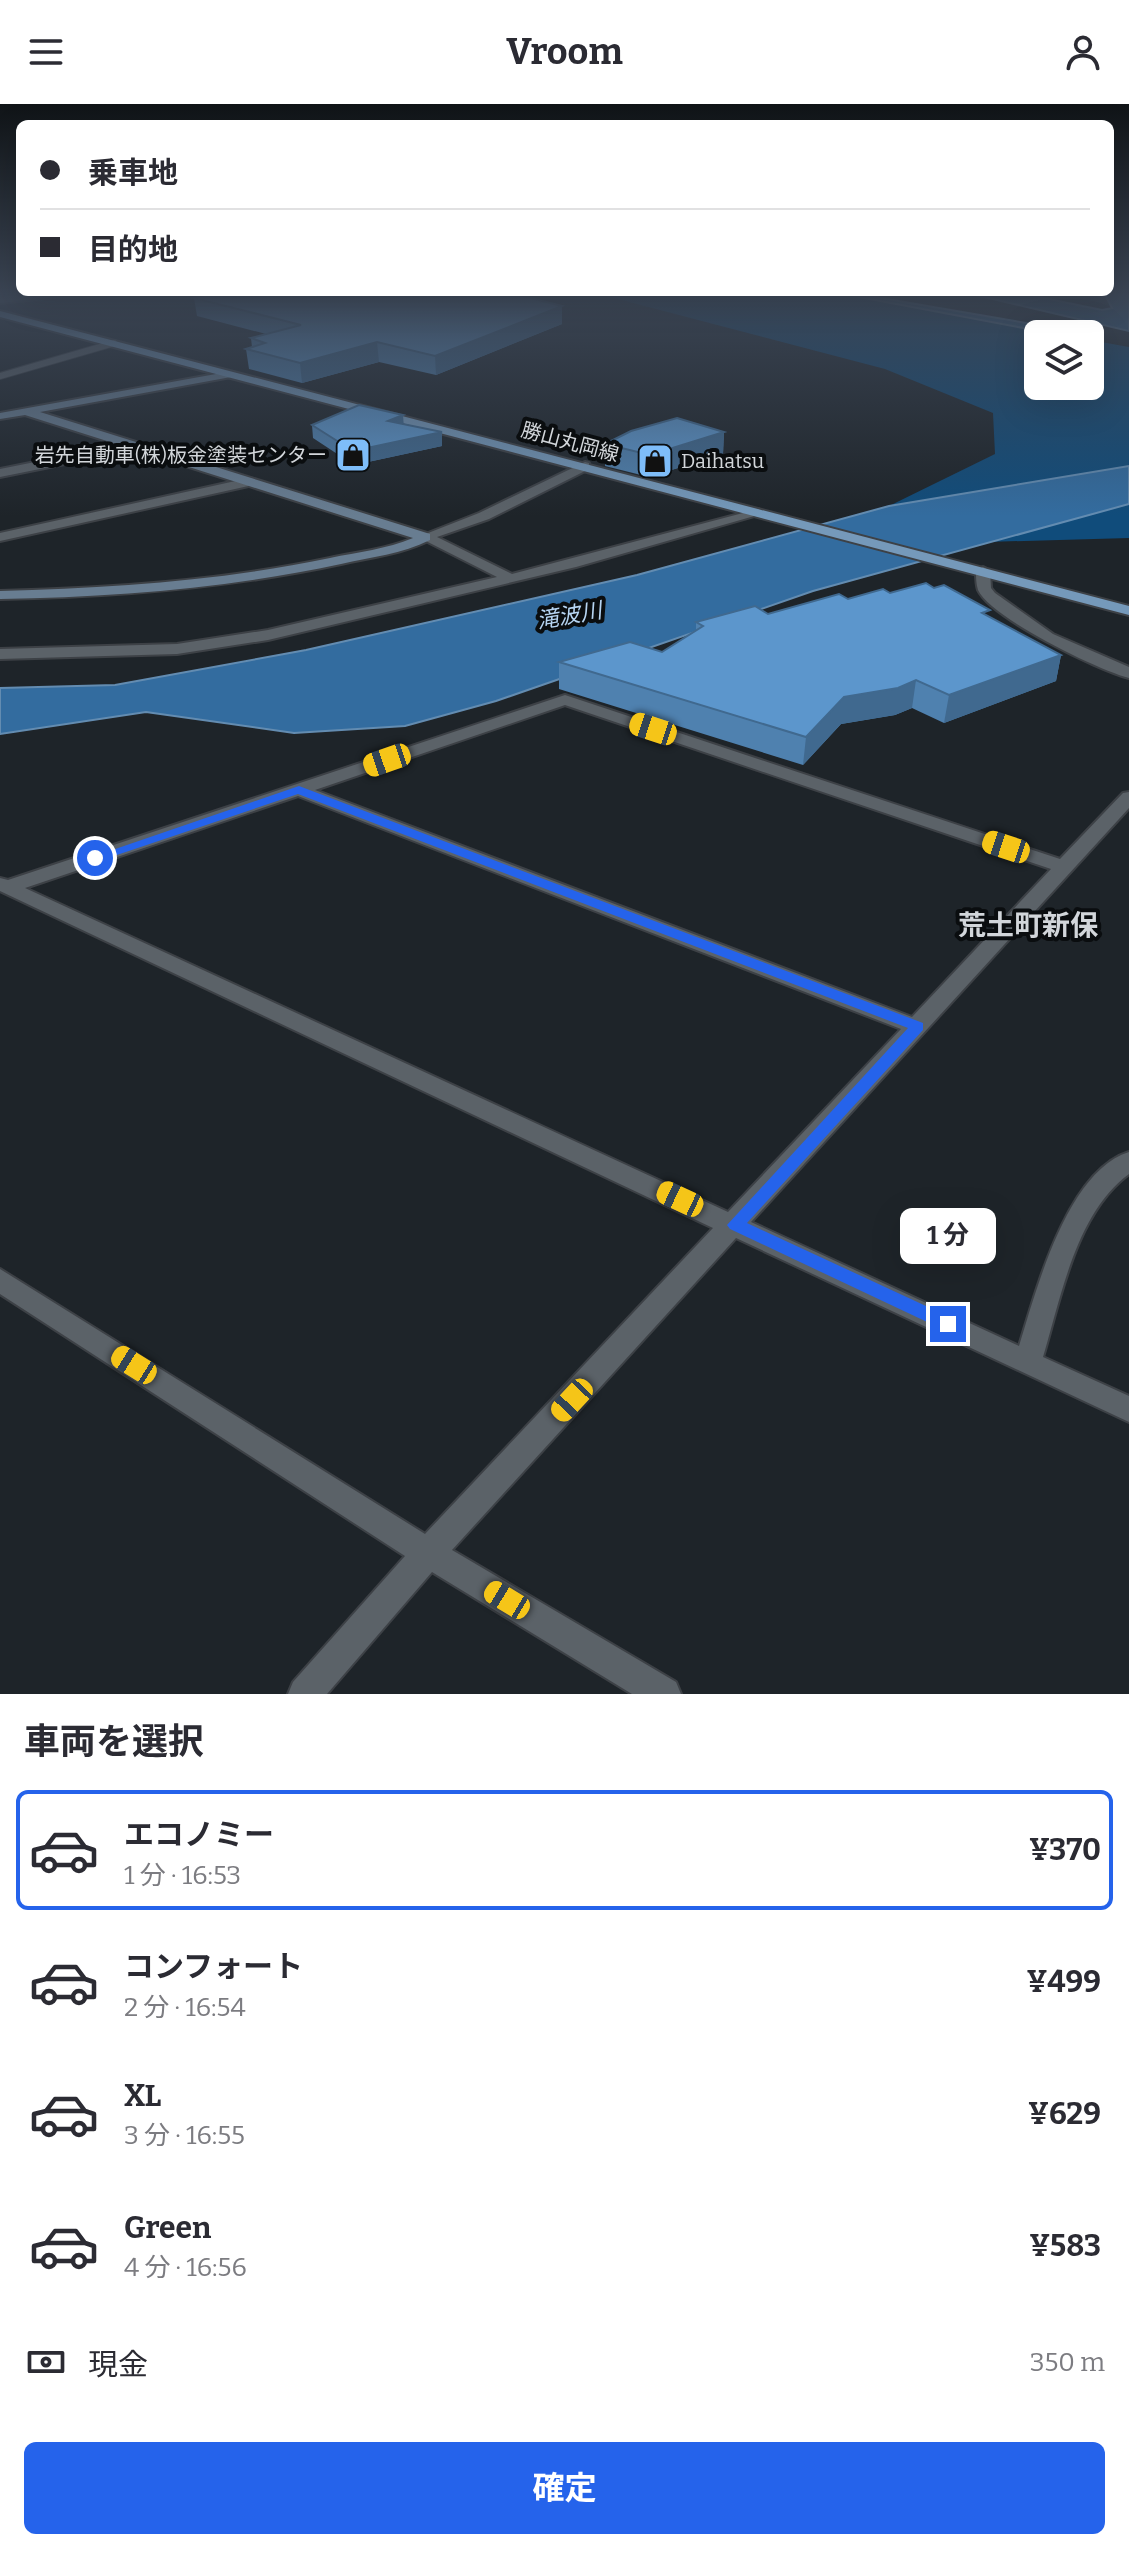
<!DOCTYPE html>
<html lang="ja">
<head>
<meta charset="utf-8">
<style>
  body { margin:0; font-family:Bitter,"Noto Sans JP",serif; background:#f7f7f7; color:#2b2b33; height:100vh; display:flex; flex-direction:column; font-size:30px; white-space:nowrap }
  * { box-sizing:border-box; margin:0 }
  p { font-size:26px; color:#7c7c81 }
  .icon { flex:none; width:44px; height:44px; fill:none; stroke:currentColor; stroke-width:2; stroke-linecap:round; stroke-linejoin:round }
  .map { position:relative; height:1590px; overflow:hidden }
  .details { display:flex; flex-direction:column; background:#fff; flex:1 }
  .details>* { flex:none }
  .top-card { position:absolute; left:16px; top:16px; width:1098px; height:176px; border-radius:12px; box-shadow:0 8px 32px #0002; display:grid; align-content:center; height:176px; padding:0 24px; background:#fff }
  .controls { position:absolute; left:1024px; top:216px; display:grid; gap:16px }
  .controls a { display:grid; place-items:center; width:80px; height:80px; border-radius:12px; background:#fff; box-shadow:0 8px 32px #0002; font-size:40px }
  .end { position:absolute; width:36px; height:36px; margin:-18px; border:10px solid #2563eb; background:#fff; box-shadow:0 0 0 4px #fff }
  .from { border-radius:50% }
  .bubble { position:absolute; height:56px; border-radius:12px; background:#fff; box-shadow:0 8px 32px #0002; font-size:26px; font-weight:700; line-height:56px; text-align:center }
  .car { position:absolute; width:24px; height:48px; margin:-24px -12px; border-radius:10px; box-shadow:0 0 6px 2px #0007; background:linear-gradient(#f5c518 24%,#345 0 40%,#f5c518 0 76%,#345 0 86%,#f5c518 0) }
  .top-card b { display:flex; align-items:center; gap:28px; height:76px; font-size:30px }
  .top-card b+b { border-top:2px solid #e1e1e2 }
  .top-card i { width:20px; height:20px; background:#2b2b33 }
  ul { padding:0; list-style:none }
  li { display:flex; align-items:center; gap:24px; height:120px; margin:0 16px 12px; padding:0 8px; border:4px solid transparent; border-radius:12px }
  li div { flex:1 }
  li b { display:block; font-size:30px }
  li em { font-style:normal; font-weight:700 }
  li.current { border-color:#2563eb }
  li>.icon { width:72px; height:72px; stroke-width:1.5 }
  h2 { padding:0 24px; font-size:36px; line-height:96px }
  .pay { display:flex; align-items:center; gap:20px; height:88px; padding:0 24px; font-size:30px }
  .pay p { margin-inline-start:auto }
  .primary-button { display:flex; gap:16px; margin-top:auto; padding:16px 24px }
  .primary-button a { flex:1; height:92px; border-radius:12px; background:#2563eb; color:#fff; font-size:32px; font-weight:700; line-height:92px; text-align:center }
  header { display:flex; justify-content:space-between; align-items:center; height:104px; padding:0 24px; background:#fff; font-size:36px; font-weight:700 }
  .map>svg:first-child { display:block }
  .green { fill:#104c7b }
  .water { fill:#336c9f; stroke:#638cb1; stroke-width:2 }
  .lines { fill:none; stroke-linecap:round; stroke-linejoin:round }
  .lane-casing { stroke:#3d4146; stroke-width:8 }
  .street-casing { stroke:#3d4146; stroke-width:4 }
  .secondary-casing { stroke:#3d4146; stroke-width:4 }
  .primary-casing { stroke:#3d4146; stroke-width:4 }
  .lane { stroke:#5b6268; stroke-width:6 }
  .street { fill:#5b6268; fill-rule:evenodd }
  .secondary { fill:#687d91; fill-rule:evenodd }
  .primary { fill:#7599ba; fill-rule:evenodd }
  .wall { fill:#4f81af }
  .shaded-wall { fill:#40698f }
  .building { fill:#5c96cc; stroke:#40698f; stroke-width:2 }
  .route { fill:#2563eb }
  .labels { text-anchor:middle; stroke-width:8; stroke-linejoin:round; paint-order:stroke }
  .far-street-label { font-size:20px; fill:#d2d6da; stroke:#0a0d0f }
  .far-poi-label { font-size:20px; fill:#d2d6da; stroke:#0a0d0f; text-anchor:end }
  .far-water-label { font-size:22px; font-style:italic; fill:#b6d4f1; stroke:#0a0d0f }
  .quarter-label { font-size:28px; font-weight:bold; fill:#d2d6da; stroke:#0a0d0f }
</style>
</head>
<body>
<header><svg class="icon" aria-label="menu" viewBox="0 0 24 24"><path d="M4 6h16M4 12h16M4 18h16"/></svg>Vroom<svg class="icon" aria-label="person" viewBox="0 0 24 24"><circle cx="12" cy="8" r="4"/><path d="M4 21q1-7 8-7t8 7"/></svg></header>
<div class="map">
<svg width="1129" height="1590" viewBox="0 0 1129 1590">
  <rect width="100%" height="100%" fill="#1e2429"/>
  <g class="green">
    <path d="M595 189H838L1055 230H1038V282H1090V236L1129 243V362L889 402 995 350 993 309 885 265Z"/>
    <path d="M1129 400V434L986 438Z"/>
  </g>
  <g class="water">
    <path d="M838 189H852L1090 230H1055Z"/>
    <path d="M967 189H1020L1102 206 1112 204 1104 189H1129V227Z"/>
    <path d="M1129 362V400L813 487 496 597 405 622 294 629 146 608 0 630V584L115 581 306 546 637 471 889 402Z"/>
  </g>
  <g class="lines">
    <defs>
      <path id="lane" d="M0 272 114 239"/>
      <g id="street">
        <path d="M50 189H92L0 199V193Z"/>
        <path d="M135 338 139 339V345L0 373V365Z"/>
        <path d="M585 358 589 359V365L489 415 437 433 512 470 758 405 765 409 576 463 268 536 177 550 0 555V545L177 540 268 526 497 473 418 433 479 409Z"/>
        <path d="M249 374 253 375V381L0 437V429Z"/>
        <path d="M983 463 990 467 991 484 995 489 1053 530 1129 563V574C1098 566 991 514 978 486 976 480 976 473 976 467Z"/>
        <path d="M565 591 1060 755 1123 689 1129 688V704L751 1118 1019 1242C1036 1187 1067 1067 1129 1048V1070C1076 1109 1061 1193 1043 1253L1129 1292V1318L736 1134 452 1446 676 1578 681 1590H632L432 1468 327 1590H288L293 1578 405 1452 0 1190V1165L425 1430 713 1124 0 787V774L8 776ZM565 601 1051 765 912 913 315 686ZM298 692 901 925 728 1108 25 784Z"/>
      </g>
      <path id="secondary" d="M227 268 232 271 231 273 40 308 430 430V436C402 450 371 453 341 460 229 484 115 493 0 495V487C111 484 221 477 330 454 358 448 387 445 413 434L25 311 0 315V309Z"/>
      <path id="primary" d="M0 207 1129 502V511L0 213Z"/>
    </defs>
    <use href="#lane" class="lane-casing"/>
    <use href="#street" class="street-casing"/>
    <use href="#secondary" class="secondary-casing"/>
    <use href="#primary" class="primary-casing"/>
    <use href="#lane" class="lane"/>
    <use href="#street" class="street"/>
    <use href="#secondary" class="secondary"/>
    <use href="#primary" class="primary"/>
  </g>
  <g class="wall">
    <path d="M194 194 562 220 436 271 379 258 302 279 249 265 246 245 252 243 251 234 266 230 197 212Z"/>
    <path d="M403 311V320L442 342 354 361 313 334 312 321Z"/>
    <path d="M724 328 723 350 649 373 605 362V340Z"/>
    <path d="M934 484 1061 551 1056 577 944 619 912 604 895 611 841 620 803 661 559 585V558L662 548 696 527V518L768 510 848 495Z"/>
  </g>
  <g class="shaded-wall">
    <path d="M562 202V220L436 271 435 252Z"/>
    <path d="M377 238 379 258 302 279 300 259Z"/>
    <path d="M403 311 404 324 388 317Z"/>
    <path d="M442 328V342L354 361 353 347Z"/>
    <path d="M724 328 723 350 649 373 650 351Z"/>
    <path d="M1061 551 1056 577 944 619 949 591Z"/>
    <path d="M916 576 912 604 895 611 841 620 803 661 806 633 844 593Z"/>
  </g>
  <g class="building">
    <path d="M209 189H511L562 202 435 252 377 238 300 259 246 245 265 239 251 234 301 221 194 194Z"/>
    <path d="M359 301 403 311 388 317 442 328 353 347 312 321Z"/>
    <path d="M677 314 724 328 650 351 605 340 631 327Z"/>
    <path d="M926 479 934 484 944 481 990 506 982 509 1061 551 949 591 916 576 898 584 844 593 806 633 559 558 630 538 662 548 703 522 696 518 755 502 768 510 839 490 848 495 883 485 890 489Z"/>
  </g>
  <linearGradient id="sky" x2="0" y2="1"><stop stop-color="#101417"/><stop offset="0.46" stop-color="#3b4554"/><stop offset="1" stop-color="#3b4554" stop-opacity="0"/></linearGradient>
  <rect width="1129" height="412" fill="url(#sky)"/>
  <path class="route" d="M299 682 923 919V926L747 1119 954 1215V1225H942L730 1125 727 1121 908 924 298 690 99 757 89 754Z"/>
  <defs>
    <symbol id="shop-square" viewBox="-11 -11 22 22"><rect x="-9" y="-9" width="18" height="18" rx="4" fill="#7ebdf9" stroke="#0a0d0f"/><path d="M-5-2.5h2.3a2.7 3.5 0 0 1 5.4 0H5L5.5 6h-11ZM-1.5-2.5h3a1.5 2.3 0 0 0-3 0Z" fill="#111"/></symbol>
  </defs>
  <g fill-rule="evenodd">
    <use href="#shop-square" x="333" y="331" width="40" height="40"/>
    <use href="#shop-square" x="635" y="337" width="40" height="40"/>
  </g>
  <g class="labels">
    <g class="far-street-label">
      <text transform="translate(570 338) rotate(15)" y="7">勝山丸岡線</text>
    </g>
    <g class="far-poi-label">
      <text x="327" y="358">岩先自動車(株)板金塗装センター</text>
      <text x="681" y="364" text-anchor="start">Daihatsu</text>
    </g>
    <g class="far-water-label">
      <text transform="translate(569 511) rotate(-10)" y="8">滝波川</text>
    </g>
    <g class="quarter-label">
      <text x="1028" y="831">荒土町新保</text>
    </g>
  </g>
</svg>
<div class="controls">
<a><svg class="icon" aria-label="layers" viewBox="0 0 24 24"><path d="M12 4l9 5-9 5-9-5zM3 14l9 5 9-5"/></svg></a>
</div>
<i class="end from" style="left:95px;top:754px"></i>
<i class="end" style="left:948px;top:1220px"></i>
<div class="bubble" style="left:900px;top:1104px;width:96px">1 分</div>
<i class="car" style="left:653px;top:625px;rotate:288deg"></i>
<i class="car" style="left:387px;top:656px;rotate:251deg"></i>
<i class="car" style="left:1006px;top:743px;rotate:288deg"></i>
<i class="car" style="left:680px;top:1095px;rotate:295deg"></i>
<i class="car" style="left:134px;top:1261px;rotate:302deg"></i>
<i class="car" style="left:572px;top:1296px;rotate:223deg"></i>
<i class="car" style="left:507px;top:1496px;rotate:301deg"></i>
<div class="top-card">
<b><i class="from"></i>乗車地</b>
<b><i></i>目的地</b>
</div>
</div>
<section class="details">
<h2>車両を選択</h2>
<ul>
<li class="current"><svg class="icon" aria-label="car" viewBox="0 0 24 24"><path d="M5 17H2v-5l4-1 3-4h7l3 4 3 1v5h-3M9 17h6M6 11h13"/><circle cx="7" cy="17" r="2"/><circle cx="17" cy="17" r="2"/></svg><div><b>エコノミー</b><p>1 分 · 16:53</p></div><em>¥370</em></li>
<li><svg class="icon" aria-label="car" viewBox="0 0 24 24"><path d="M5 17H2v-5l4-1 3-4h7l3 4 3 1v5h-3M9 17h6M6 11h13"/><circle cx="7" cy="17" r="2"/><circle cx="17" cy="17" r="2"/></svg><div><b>コンフォート</b><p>2 分 · 16:54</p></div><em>¥499</em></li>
<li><svg class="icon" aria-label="car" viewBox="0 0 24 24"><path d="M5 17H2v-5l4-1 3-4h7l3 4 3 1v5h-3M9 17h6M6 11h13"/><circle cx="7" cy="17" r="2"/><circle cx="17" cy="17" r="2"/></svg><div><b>XL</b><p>3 分 · 16:55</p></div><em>¥629</em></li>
<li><svg class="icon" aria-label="car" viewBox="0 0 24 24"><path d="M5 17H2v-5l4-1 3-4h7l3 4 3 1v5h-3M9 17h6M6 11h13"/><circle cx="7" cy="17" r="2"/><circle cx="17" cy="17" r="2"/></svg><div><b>Green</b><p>4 分 · 16:56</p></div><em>¥583</em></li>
</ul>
<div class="pay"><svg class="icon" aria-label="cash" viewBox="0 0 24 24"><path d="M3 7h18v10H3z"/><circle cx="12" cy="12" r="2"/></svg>現金<p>350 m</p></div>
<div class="primary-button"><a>確定</a></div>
</section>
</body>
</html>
